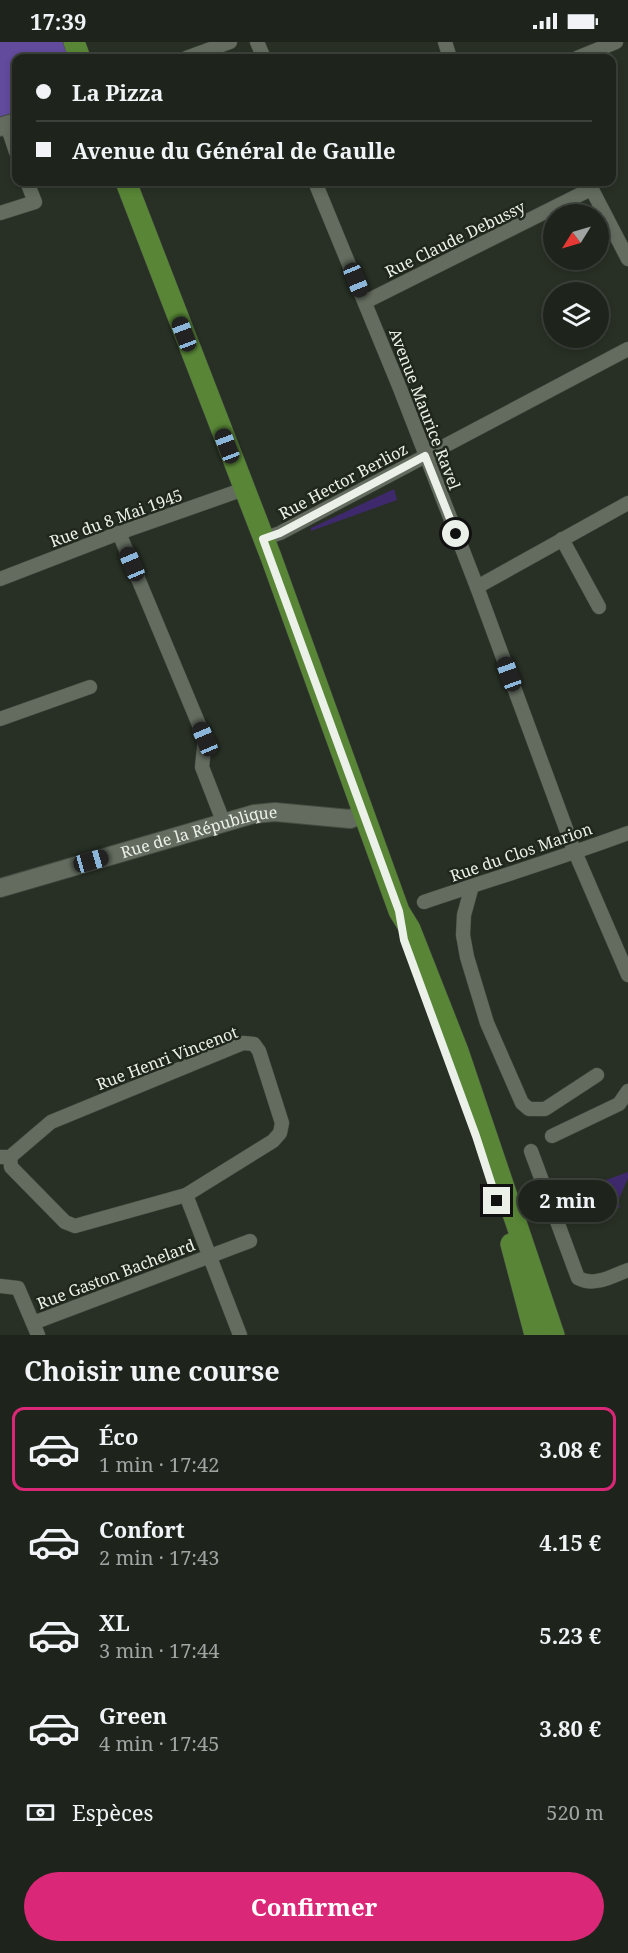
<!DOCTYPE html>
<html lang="fr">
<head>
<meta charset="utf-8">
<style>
  body { margin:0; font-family:"Noto Serif",serif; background:#2b3029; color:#f1f3f6; height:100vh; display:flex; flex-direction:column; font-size:22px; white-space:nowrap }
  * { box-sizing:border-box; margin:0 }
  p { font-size:20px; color:#a1a4a3 }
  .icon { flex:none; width:33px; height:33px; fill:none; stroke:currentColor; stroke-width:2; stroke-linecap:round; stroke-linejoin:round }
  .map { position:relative; height:1293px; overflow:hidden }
  .panel { display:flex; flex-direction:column; background:#1e241c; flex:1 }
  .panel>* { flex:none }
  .top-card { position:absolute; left:12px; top:12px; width:604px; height:132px; border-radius:12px; box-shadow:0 3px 9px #0003,0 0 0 2px #3c413b; display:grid; align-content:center; height:132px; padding:0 24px; background:#1e241c }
  .needle { width:39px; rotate:233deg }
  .buttons { position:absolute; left:543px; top:162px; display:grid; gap:12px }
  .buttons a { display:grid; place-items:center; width:66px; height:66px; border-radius:50%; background:#1e241c; box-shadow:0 3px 9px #0003,0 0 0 2px #3c413b; font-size:30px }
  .end { position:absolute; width:27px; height:27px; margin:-14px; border:8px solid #ebf0e8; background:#111; box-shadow:0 0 0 3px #111 }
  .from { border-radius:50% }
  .bubble { position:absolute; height:42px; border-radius:21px; background:#1e241c; box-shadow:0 3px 9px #0003,0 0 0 2px #3c413b; font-size:20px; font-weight:700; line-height:42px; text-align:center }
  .car { position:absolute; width:18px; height:36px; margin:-18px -9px; border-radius:8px; box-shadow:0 0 4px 2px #0007; background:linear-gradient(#222 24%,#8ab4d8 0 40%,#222 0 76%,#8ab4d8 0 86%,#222 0) }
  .top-card b { display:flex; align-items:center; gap:21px; height:57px; font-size:22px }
  .top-card b+b { border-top:2px solid #3c413b }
  .top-card i { width:15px; height:15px; background:#f1f3f6 }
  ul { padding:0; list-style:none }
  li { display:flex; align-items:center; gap:18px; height:84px; margin:0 12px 9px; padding:0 12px; border:3px solid transparent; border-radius:12px }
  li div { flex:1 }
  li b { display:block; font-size:22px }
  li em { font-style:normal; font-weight:700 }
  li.selected { border-color:#db2777 }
  li>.icon { width:54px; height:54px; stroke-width:1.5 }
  h2 { padding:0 24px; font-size:27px; line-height:72px }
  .pay { display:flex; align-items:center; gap:15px; height:66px; padding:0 24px; font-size:22px }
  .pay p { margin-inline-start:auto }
  .primary-button { display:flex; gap:12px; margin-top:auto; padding:12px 24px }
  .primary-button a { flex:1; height:69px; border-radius:36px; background:#db2777; color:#fff; font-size:24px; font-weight:700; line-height:69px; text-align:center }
  .status { display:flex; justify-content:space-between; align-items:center; height:42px; padding:0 30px; background:#1e241c; direction:ltr }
  .status svg { height:16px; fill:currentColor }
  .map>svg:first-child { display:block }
  .green { fill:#3f296d }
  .forest { fill:#624a9c }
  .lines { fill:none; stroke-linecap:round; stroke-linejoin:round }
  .street-casing { stroke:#454c42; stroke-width:15 }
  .secondary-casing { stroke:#454c42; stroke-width:20 }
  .primary-casing { stroke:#454c42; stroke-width:22 }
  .street { stroke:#636c5f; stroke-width:14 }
  .secondary { stroke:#636c5f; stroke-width:18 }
  .primary { stroke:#588636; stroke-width:21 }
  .route { stroke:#ebf0e8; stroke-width:8 }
  .labels { text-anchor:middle; stroke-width:5; stroke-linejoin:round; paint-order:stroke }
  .street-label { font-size:16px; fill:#ebf0e8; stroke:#1f261b }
</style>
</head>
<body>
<div class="status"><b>17:39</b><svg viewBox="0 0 49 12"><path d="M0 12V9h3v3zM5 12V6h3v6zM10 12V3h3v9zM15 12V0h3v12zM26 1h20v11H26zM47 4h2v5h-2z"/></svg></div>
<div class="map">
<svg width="628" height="1293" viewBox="0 0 628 1293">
  <rect width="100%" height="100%" fill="#283025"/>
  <g class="green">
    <path d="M394 447 397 458 311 489V486Z"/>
    <path d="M628 1130V1136L618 1159 620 1165 611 1169 605 1167 596 1146 598 1141Z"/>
  </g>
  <path class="forest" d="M0 0H64L68 16H16V70L0 75Z"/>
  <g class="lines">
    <defs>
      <g id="street">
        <path d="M257 0 264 16"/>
        <path d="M445 0 450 16"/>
        <path d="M186 16 230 0"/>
        <path d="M577 16 616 0"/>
        <path d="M7 83 16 110"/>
        <path d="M315 140 399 344 477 545 572 803 628 933"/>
        <path d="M588 140 628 217"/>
        <path d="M0 171 35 160 27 140"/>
        <path d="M365 260 591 147"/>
        <path d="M119 491 205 697 202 725 223 779"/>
        <path d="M263 497 280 491 628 307"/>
        <path d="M562 497 599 565"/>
        <path d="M0 537 119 491 244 447"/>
        <path d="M477 545 628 461"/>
        <path d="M0 677 90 645"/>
        <path d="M472 844 464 873 463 893 467 915 487 981 522 1061 529 1067H545L597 1033"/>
        <path d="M424 860C492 837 561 816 628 791"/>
        <path d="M552 1094 619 1062 628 1049"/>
        <path d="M531 1109 578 1236C595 1245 612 1234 628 1228"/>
        <path d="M0 1115H10L51 1080 243 1001 254 1002 259 1009 282 1081 280 1091 273 1099 186 1153 75 1184 65 1180 11 1125 10 1115"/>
        <path d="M186 1153 240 1293"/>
        <path d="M0 1244 18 1246 38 1293"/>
        <path d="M33 1281 250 1199"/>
      </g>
      <g id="secondary">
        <path d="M0 85 16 80"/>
        <path id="s1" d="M0 846 254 772 275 770 350 777 364 772"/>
      </g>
      <g id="primary">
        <path d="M74 0 80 16"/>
        <path d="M126 140 271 515 399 869 410 887 458 1009 554 1293"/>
        <path d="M511 1202 535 1293"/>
      </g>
    </defs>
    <use href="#street" class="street-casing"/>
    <use href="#secondary" class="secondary-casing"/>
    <use href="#primary" class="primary-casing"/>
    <use href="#street" class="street"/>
    <use href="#secondary" class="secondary"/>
    <use href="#primary" class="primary"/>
  </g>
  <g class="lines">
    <path class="route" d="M456 492 425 414 280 491 263 497 399 869 404 898 476 1094 497 1159"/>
  </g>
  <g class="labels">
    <g class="street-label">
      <text transform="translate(455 197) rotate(-26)" y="6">Rue Claude Debussy</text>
      <text transform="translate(425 367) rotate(69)" y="6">Avenue Maurice Ravel</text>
      <text transform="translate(343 439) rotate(-28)" y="6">Rue Hector Berlioz</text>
      <text transform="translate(116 476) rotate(-20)" y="6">Rue du 8 Mai 1945</text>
      <text dy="6" stroke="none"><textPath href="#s1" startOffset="207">Rue de la République</textPath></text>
      <text transform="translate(521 810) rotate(-19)" y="6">Rue du Clos Marion</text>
      <text transform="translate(167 1016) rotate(-21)" y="6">Rue Henri Vincenot</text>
      <text transform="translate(116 1232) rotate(-21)" y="6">Rue Gaston Bachelard</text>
    </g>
  </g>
</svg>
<div class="buttons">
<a><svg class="needle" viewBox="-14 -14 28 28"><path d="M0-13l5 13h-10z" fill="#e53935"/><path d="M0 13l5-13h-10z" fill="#a1a4a3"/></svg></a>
<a><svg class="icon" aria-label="layers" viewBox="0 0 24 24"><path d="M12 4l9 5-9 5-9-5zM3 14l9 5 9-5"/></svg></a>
</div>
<i class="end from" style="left:456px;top:492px"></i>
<i class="end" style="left:497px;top:1159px"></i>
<div class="bubble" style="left:518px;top:1138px;width:99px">2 min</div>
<i class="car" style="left:356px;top:238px;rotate:158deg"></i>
<i class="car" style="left:184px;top:292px;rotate:339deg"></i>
<i class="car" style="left:227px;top:404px;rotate:339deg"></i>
<i class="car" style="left:132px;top:522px;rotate:337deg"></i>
<i class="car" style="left:509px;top:632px;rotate:340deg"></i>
<i class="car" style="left:205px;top:697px;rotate:337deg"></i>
<i class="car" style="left:91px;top:819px;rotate:74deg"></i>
<div class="top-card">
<b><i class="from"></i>La Pizza</b>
<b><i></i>Avenue du Général de Gaulle</b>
</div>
</div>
<section class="panel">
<h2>Choisir une course</h2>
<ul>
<li class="selected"><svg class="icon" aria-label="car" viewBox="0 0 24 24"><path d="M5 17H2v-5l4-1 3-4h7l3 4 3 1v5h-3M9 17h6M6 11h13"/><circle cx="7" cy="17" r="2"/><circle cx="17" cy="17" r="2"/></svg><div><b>Éco</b><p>1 min · 17:42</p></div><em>3.08 €</em></li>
<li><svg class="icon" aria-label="car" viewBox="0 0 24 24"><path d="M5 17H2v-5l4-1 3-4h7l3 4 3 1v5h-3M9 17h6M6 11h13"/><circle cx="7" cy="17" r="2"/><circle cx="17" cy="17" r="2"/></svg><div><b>Confort</b><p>2 min · 17:43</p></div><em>4.15 €</em></li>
<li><svg class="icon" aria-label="car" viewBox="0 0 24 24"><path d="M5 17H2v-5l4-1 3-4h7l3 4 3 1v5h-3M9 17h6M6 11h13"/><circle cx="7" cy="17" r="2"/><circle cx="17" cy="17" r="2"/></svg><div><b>XL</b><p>3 min · 17:44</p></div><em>5.23 €</em></li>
<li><svg class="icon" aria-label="car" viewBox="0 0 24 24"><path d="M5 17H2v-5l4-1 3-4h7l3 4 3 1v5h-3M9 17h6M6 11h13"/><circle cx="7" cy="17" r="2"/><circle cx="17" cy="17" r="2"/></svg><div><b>Green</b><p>4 min · 17:45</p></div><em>3.80 €</em></li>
</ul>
<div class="pay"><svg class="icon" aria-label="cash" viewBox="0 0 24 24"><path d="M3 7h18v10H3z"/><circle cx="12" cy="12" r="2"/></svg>Espèces<p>520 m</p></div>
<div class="primary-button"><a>Confirmer</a></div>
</section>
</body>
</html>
